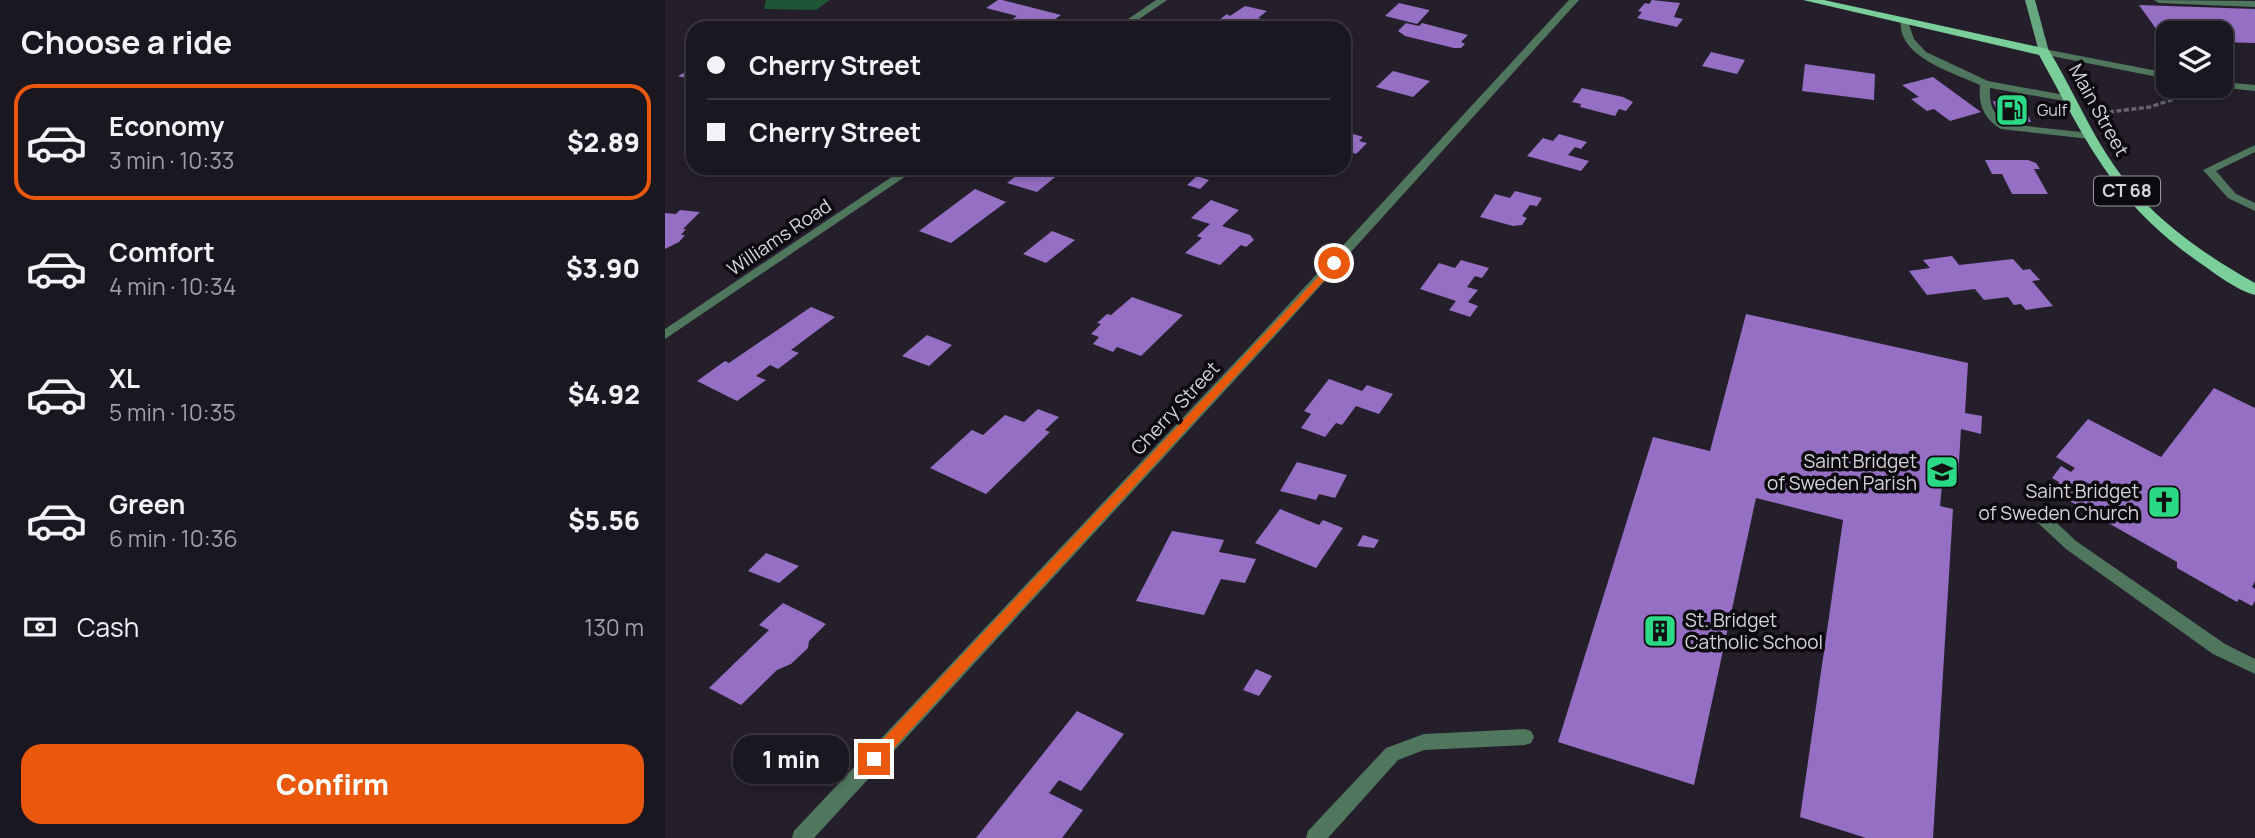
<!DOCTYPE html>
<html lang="en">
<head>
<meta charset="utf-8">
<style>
  body { margin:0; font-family:Manrope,sans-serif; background:#28242d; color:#f1f3f6; height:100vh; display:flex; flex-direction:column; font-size:26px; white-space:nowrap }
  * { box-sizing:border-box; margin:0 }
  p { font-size:23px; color:#a09fa5 }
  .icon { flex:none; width:38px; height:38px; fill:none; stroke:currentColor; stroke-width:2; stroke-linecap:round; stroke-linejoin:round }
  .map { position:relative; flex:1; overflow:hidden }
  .details { display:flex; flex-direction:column; background:#1b1720; width:665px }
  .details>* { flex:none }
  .banner { position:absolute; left:21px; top:21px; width:665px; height:154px; border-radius:21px; box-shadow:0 4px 10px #0003,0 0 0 2px #39363e; display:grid; align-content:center; height:154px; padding:0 21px; background:#1b1720 }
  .buttons { position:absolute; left:1491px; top:21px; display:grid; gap:14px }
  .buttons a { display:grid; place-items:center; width:77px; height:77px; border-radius:14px; background:#1b1720; box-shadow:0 4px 10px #0003,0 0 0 2px #39363e; font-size:35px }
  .end { position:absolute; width:32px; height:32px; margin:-16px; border:9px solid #ea580c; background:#fff; box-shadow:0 0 0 4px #fff }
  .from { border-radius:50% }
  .bubble { position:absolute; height:49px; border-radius:21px; background:#1b1720; box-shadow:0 4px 10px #0003,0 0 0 2px #39363e; font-size:23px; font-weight:800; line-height:49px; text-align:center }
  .banner b { display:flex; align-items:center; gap:24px; height:66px; font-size:26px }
  .banner b+b { border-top:2px solid #39363e }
  .banner i { width:18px; height:18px; background:#f1f3f6 }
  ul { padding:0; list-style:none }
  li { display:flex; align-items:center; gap:21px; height:116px; margin:0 14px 10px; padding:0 7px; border:4px solid transparent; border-radius:21px }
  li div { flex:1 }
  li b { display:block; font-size:26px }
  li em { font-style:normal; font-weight:800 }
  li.active { border-color:#ea580c }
  li>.icon { width:63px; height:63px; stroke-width:1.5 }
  h2 { padding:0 21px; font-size:32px; line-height:84px }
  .pay { display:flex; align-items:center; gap:18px; height:77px; padding:0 21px; font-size:26px }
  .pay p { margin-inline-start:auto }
  .button { display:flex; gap:14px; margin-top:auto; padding:14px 21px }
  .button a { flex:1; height:80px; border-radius:21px; background:#ea580c; color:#fff; font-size:28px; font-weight:800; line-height:80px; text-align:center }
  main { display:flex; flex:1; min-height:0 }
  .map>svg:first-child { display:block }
  .forest { fill:#1e5536 }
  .building { fill:#956fc4 }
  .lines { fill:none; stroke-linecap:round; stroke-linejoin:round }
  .path { stroke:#68646e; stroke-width:3.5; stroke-dasharray:5 2.5; stroke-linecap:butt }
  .lane { fill:#50775e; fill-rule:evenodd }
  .street { fill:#50775e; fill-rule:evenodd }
  .secondary { fill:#68a880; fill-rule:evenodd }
  .primary { fill:#7ace9a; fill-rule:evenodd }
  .route { fill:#ea580c }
  .labels { text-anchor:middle; stroke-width:7; stroke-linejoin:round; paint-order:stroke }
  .far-poi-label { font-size:16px; fill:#d6d3db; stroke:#0c0a0f; text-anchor:start }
  .shield { fill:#0c0a0f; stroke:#99979e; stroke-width:2 }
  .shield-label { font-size:18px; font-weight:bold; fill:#d6d3db }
  .street-label { font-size:19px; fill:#d6d3db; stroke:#0c0a0f }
  .poi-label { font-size:19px; fill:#d6d3db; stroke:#0c0a0f; text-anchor:end }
</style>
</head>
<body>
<main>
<section class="details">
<h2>Choose a ride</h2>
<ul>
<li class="active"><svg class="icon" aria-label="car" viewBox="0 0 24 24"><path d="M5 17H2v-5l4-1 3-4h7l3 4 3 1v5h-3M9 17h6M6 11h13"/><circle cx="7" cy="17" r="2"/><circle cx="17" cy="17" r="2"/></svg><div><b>Economy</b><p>3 min · 10:33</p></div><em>$2.89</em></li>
<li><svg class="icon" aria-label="car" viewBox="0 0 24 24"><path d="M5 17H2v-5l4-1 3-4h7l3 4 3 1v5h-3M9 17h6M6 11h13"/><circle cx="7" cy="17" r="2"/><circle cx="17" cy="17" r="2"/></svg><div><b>Comfort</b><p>4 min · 10:34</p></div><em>$3.90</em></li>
<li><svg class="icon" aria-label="car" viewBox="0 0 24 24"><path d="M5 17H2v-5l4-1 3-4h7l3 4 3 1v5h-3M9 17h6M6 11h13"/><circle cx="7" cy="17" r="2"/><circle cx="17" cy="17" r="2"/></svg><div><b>XL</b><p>5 min · 10:35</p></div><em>$4.92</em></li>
<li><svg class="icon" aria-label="car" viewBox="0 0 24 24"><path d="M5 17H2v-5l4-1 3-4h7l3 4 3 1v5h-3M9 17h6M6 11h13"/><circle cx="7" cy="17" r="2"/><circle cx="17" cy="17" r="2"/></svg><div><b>Green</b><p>6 min · 10:36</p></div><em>$5.56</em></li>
</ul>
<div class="pay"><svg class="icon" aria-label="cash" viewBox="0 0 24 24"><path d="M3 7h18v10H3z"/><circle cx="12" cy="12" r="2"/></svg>Cash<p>130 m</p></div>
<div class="button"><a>Confirm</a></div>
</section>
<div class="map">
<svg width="1590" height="838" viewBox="0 0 1590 838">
  <rect width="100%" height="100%" fill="#241f2b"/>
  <path class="forest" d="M101 0H165L151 10 99 9Z"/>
  <g class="building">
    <path d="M333 0H337L396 15 377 28H339L335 27 352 16 321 8Z"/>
    <path d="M987 0 1015 3 1009 17 1018 19 1012 27 972 18 977 12 973 11 980 3 984 4Z"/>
    <path d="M734 3 764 10V11L752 24 720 16Z"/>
    <path d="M1474 5 1590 9V43L1556 42V33H1503V40H1499Z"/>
    <path d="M580 6 602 11 593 18 604 21 594 28H543L562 14 565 16Z"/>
    <path d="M741 23 754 26 757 23 803 35 796 42 800 44 796 48H789L740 36 733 31Z"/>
    <path d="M1046 52 1080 60 1072 74 1037 66Z"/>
    <path d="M1140 64 1210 74 1209 100 1137 91Z"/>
    <path d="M28 68V87L18 83 25 79 13 76Z"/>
    <path d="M728 71 765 81 748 97 711 87Z"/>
    <path d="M1268 77 1294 96 1316 112 1285 121 1269 109 1262 111 1246 99 1254 97 1237 85Z"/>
    <path d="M917 88 958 97 968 102 961 111 954 109 950 116 915 107 916 104 907 102Z"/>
    <path d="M1328 101 1358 103 1366 122 1335 120Z"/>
    <path d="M679 131 698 137 694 141 702 143 691 154 684 151 679 156Z"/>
    <path d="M894 134 922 142 916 149 910 147 903 155 924 161 916 171 862 156 878 138 888 141Z"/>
    <path d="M1320 160H1363L1371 163 1375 169H1369L1383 194H1347L1337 174H1327Z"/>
    <path d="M359 170H366L390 177 372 192 342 183Z"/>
    <path d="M532 176 544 180 535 189 522 185Z"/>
    <path d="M310 189 341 202 286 243 254 231Z"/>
    <path d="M850 191 877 198 872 206 865 205 857 216 862 218 857 225 848 226 815 217 830 194 845 198Z"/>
    <path d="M546 200 574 210 557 226 585 235 589 240 581 247 576 245 555 265 520 253 537 238 532 236 545 224 526 218Z"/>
    <path d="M15 210 35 212 18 229H21L16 235H20L14 242 0 249V213L11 214Z"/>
    <path d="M387 231 410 240 381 263 358 254Z"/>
    <path d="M1287 256 1294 265 1348 259 1358 270 1365 269 1375 280 1367 281 1388 306 1361 310 1356 304 1349 305 1343 297 1319 300 1310 289 1262 295 1244 271 1265 268 1258 260Z"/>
    <path d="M796 260 824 268 817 278 810 276 802 287 813 290 803 302 813 306 805 317 784 310 791 301 755 289 774 263 790 268Z"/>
    <path d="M467 297 518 315 476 356 452 347 448 352 428 344 434 337 426 334 436 324 432 323 442 314 446 315Z"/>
    <path d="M146 307 170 317 126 350 134 353 113 369 105 365 91 376 101 380 72 401 32 381 60 361 64 363Z"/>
    <path d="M1081 314 1303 363 1300 413 1317 416 1316 434 1296 429 1293 478 1278 474 1275 506 1288 509 1268 838H1201L1135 817 1178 520 1091 498 1029 785 893 742 988 437 1045 451Z"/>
    <path d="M262 335 287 345 264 366 237 356Z"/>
    <path d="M664 379 697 391 702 385 728 394 714 414 691 406 677 425 671 423 660 437 636 428 646 414 639 411Z"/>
    <path d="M1549 388 1590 408V581L1587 587 1590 589V601L1587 606 1574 599 1572 602 1512 568V562L1387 491 1394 482 1387 478 1396 466 1406 472 1410 468 1391 457 1423 419 1496 457Z"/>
    <path d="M373 409 394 417 380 430 385 432 321 494 265 468 307 430 318 435 340 415 359 422Z"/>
    <path d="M632 462 682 475 670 498 654 494 651 500 615 491Z"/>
    <path d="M615 509 654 525 658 520 678 528 651 568 590 543Z"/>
    <path d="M507 531 559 540 554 552 591 559 580 583 556 579 539 615 471 601Z"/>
    <path d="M698 535 714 540 709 548 692 546Z"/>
    <path d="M101 553 134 566 114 583 83 571Z"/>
    <path d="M118 603 161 624 144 641 143 648 126 664 112 670 76 705 44 688 104 630 94 625Z"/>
    <path d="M591 669 607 676 594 696 578 690Z"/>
    <path d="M412 711 459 734 416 791 394 780 384 793 418 810 397 838H311Z"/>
  </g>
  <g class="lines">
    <path class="path" d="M1444 112 1485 107 1509 99 1508 94"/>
    <g class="lane">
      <path d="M1489 0 1590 1V7L1494 3Z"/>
      <path d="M1236 19H1242L1249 39 1261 52 1323 81 1405 96 1410 99 1405 102 1325 88C1324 105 1328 115 1343 124L1425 133 1430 136 1425 139 1336 129C1319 119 1313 105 1315 85 1288 72 1231 57 1236 19Z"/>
      <path d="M1379 49 1503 73V79L1376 54 1374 52Z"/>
      <path d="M1556 82 1590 85V91L1552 87 1556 86Z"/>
      <path d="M1590 145V152L1551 171 1571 194 1590 203V211L1563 198 1538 170Z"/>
      <path d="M1377 512 1382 514 1411 541 1560 644 1590 659V674L1548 654 1401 549 1372 522 1369 518 1372 514Z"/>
      <path d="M860 729 866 731 869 737 866 743 860 745 759 750 733 760 663 838H641L643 831 721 748 759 734Z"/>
    </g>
    <g class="street">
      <path d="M491 0H502L461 28H450Z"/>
      <path d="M904 0H914L600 347 149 838H127L129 831 590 341Z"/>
      <path d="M240 168H253L0 339V329Z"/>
    </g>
    <path class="secondary" d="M1360 0H1370L1384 52 1382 54 1374 52Z"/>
    <path class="primary" d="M1138 0H1159L1383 49C1405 84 1421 123 1444 158 1479 212 1534 252 1590 283V295C1571 290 1551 274 1535 263 1448 202 1423 144 1374 55Z"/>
  </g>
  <path class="route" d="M669 260 674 263 673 265 214 764H204L202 759 204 754Z"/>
  <defs>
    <symbol id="fuel-square" viewBox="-11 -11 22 22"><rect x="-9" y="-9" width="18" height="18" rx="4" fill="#2ad885" stroke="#0c0a0f"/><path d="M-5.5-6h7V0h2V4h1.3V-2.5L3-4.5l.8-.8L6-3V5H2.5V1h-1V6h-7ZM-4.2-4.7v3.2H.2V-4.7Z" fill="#111"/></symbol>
    <symbol id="school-square" viewBox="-11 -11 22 22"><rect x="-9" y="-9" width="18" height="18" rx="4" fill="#2ad885" stroke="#0c0a0f"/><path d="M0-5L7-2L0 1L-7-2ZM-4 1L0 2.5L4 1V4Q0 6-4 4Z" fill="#111"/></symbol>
    <symbol id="church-square" viewBox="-11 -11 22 22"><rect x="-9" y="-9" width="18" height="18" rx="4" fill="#2ad885" stroke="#0c0a0f"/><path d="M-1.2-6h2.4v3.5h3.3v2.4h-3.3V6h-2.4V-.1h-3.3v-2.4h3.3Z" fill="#111"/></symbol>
    <symbol id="building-square" viewBox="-11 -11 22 22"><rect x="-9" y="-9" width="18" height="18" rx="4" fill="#2ad885" stroke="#0c0a0f"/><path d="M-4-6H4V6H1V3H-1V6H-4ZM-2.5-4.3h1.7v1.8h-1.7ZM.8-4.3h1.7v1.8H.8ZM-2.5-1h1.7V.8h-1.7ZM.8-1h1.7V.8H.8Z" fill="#111"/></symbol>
  </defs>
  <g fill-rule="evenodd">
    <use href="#fuel-square" x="1328" y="91" width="38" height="38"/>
    <use href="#school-square" x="1258" y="453" width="38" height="38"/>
    <use href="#church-square" x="1480" y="483" width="38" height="38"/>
    <use href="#building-square" x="976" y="612" width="38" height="38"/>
  </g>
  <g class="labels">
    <g class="far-poi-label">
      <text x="1372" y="116">Gulf</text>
    </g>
    <rect class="shield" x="1429" y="176.5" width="66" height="29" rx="5"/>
    <g class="shield-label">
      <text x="1462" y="197">CT 68</text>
    </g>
    <g class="street-label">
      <text transform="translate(1434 110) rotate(61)" y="7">Main Street</text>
      <text transform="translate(114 237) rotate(-34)" y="7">Williams Road</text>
      <text transform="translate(510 408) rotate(-47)" y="7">Cherry Street</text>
    </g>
    <g class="poi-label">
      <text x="1252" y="468">Saint Bridget<tspan x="1252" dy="22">of Sweden Parish</tspan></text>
      <text x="1474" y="498">Saint Bridget<tspan x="1474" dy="22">of Sweden Church</tspan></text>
      <text x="1020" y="627" text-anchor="start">St. Bridget<tspan x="1020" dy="22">Catholic School</tspan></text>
    </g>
  </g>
</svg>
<div class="buttons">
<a><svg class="icon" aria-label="layers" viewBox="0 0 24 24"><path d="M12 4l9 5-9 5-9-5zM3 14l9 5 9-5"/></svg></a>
</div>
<i class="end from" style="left:669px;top:263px"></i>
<i class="end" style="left:209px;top:759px"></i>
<div class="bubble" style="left:68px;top:735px;width:116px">1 min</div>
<div class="banner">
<b><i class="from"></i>Cherry Street</b>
<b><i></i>Cherry Street</b>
</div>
</div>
</main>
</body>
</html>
